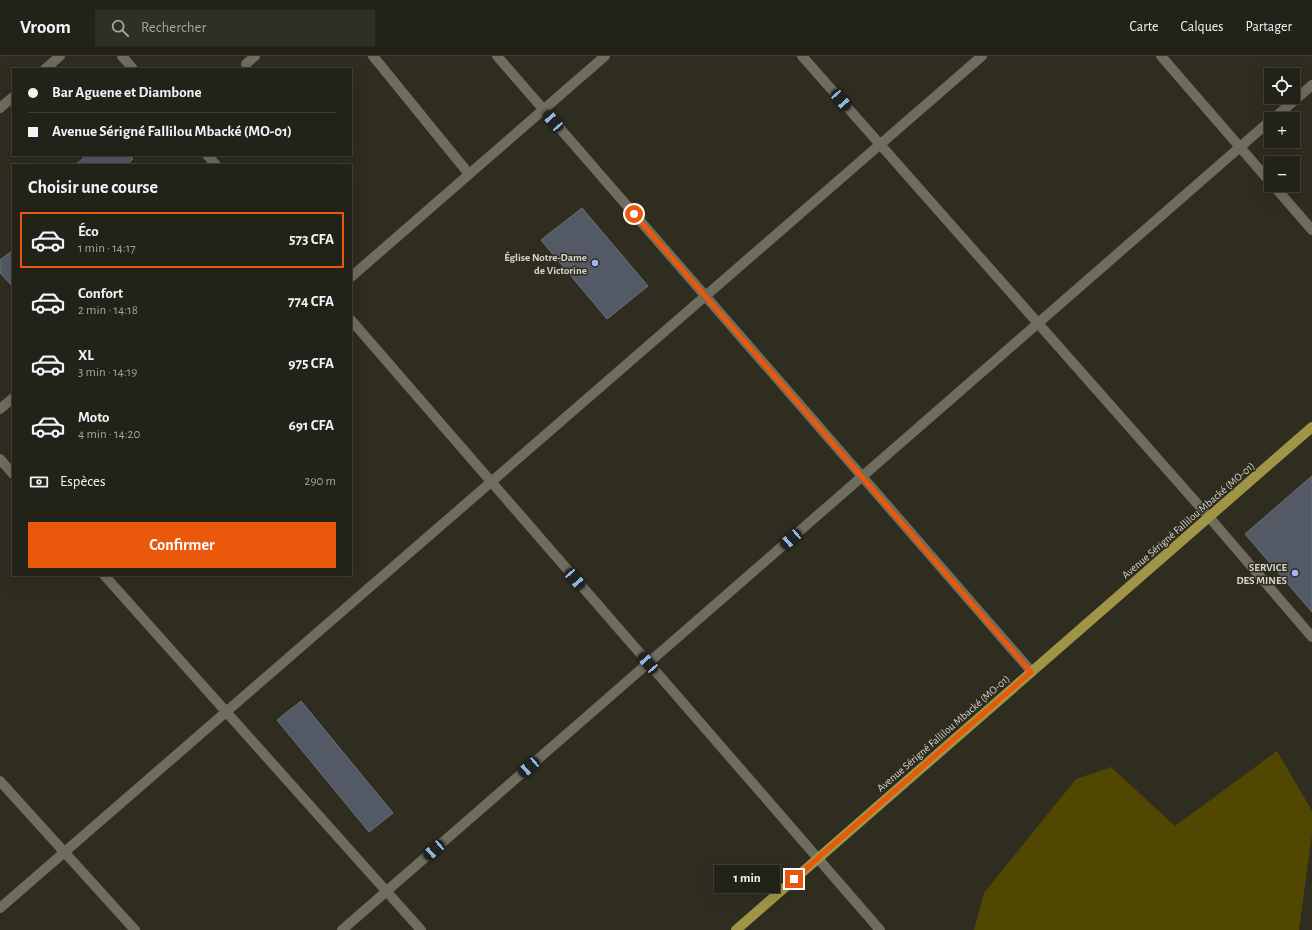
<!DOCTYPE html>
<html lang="fr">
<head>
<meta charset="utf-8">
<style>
  body { margin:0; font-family:"Alegreya Sans",sans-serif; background:#2f2f25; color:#f1f3f6; height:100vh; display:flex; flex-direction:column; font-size:15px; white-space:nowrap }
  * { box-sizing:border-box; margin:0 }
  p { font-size:13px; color:#a3a4a2 }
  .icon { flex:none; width:22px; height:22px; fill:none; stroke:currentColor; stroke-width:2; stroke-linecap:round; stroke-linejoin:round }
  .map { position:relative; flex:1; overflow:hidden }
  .details { position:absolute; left:12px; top:108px; width:340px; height:412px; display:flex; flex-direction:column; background:#232218; border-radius:0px; box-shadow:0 4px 16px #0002,0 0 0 1px #403f37 }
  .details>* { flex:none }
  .top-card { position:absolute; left:12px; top:12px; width:340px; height:88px; border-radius:0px; box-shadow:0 4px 16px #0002,0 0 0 1px #403f37; display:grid; align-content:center; height:88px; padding:0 16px; background:#232218 }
  .buttons { position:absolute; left:1264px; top:12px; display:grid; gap:8px }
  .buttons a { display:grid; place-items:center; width:36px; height:36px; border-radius:0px; background:#232218; box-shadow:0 4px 16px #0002,0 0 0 1px #403f37; font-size:20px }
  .end { position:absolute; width:18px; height:18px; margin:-9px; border:5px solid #ea580c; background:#fff; box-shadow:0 0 0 2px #fff }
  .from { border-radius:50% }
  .bubble { position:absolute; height:28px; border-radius:0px; background:#232218; box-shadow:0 4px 16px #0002,0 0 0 1px #403f37; font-size:13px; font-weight:700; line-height:28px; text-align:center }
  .car { position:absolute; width:12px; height:24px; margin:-12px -6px; border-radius:5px; box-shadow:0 0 3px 1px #0007; background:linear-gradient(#222 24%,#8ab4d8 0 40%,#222 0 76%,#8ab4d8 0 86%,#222 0) }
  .top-card b { display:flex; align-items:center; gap:14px; height:38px; font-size:15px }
  .top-card b+b { border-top:1px solid #403f37 }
  .top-card i { width:10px; height:10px; background:#f1f3f6 }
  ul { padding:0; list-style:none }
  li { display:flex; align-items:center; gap:12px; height:56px; margin:0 8px 6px; padding:0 8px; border:2px solid transparent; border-radius:0px }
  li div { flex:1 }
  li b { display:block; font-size:15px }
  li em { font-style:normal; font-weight:700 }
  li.selected { border-color:#ea580c }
  li>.icon { width:36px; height:36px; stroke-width:1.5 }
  h2 { padding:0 16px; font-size:18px; line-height:48px }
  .pay { display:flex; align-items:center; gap:10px; height:44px; padding:0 16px; font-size:15px }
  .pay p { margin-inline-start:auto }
  .cta { display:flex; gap:8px; margin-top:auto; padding:8px 16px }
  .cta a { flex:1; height:46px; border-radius:0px; background:#ea580c; color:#fff; font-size:16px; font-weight:700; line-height:46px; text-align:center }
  header { display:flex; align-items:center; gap:24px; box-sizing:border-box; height:56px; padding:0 20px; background:#232218; border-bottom:1px solid #403f37 }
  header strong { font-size:19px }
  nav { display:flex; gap:22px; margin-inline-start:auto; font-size:14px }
  .search { width:280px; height:36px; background:#2f2f25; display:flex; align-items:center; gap:10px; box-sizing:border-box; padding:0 14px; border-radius:0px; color:#a3a4a2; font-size:15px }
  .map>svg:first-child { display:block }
  .green { fill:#514700 }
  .building { fill:#545966; stroke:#6b707e }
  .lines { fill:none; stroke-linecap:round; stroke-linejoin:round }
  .minor { stroke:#6f6d5e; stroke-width:10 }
  .major { stroke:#a09546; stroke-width:10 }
  .route { stroke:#ea580c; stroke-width:5 }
  .poi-dot { fill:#9eb4fd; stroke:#2f2d20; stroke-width:1.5 }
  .labels { text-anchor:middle; stroke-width:3; stroke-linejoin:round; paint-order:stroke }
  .poi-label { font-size:11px; font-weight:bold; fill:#d7d6ce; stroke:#2f2d20; text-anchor:end }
  .street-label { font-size:11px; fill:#d7d6ce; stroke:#2f2d20 }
</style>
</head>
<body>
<header>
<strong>Vroom</strong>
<div class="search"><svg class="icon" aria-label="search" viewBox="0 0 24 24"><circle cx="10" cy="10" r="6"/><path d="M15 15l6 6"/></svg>Rechercher</div>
<nav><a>Carte</a><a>Calques</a><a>Partager</a></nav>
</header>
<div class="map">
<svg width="1312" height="874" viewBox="0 0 1312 874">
  <rect width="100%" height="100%" fill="#2f2d20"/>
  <path class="green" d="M1277 695 1312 755V778L1299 874H974L984 837 1076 723 1111 711 1175 770Z"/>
  <g class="building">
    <path d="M87 99H129L133 103 127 109H75Z"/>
    <path d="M582 152 648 230 607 263 541 184Z"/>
    <path d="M13 194V231L0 217V204Z"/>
    <path d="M1312 420V556L1245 478Z"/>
    <path d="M301 645 393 757 369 776 277 664Z"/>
  </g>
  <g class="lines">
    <g class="minor">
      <path d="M122 0 133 13"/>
      <path d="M373 0 469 118"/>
      <path d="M497 0 1031 615"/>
      <path d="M802 0 1209 461 1312 581"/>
      <path d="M1161 0 1271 127"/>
      <path d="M246 8 255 0"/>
      <path d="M45 13 60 0"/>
      <path d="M0 52 13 41"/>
      <path d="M1273 63 1312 29"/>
      <path d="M207 99 216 109"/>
      <path d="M1273 129 1312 174"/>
      <path d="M351 221 605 0"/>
      <path d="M351 264 880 874"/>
      <path d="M0 353 13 342"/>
      <path d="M0 403 13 418"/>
      <path d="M104 519 421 874"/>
      <path d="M0 725 135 874"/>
      <path d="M0 852 982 0"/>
      <path d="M342 874 1271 64"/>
    </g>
    <path class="major" d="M736 874 1312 371"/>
  </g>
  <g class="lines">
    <path class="route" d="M634 158 1031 616 794 823"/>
  </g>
  <g class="poi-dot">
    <circle cx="595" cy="207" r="4"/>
    <circle cx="1295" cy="517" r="4"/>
  </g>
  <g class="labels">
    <g class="poi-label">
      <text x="587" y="205">Église Notre-Dame<tspan x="587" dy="13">de Victorine</tspan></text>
      <text x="1287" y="515">SERVICE<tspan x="1287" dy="13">DES MINES</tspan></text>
    </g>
    <g class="street-label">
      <text transform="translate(1188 464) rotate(-41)" y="4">Avenue Sérigné Fallilou Mbacké (MO-01)</text>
      <text transform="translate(943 677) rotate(-41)" y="4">Avenue Sérigné Fallilou Mbacké (MO-01)</text>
    </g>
  </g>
</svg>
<div class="buttons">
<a><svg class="icon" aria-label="locate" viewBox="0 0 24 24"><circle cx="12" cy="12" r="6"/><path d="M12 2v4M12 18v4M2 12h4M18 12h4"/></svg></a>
<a>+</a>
<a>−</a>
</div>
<i class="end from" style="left:634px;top:158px"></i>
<i class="end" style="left:794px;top:823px"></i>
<div class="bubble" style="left:714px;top:809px;width:66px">1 min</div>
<i class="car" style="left:841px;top:44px;rotate:139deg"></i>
<i class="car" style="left:553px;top:65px;rotate:319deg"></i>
<i class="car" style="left:791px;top:483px;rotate:229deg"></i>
<i class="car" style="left:575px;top:523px;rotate:139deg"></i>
<i class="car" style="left:648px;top:607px;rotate:319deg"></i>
<i class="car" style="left:529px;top:711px;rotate:229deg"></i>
<i class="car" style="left:434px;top:794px;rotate:229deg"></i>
<div class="top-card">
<b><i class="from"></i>Bar Aguene et Diambone</b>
<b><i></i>Avenue Sérigné Fallilou Mbacké (MO-01)</b>
</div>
<section class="details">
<h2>Choisir une course</h2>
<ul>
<li class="selected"><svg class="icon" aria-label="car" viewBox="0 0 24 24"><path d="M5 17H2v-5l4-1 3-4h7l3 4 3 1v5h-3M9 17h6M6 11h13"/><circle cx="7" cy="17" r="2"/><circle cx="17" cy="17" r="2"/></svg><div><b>Éco</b><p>1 min · 14:17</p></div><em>573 CFA</em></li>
<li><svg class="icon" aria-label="car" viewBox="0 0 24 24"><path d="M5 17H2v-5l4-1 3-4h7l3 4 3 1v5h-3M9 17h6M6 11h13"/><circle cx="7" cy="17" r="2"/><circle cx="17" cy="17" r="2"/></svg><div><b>Confort</b><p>2 min · 14:18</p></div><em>774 CFA</em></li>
<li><svg class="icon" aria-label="car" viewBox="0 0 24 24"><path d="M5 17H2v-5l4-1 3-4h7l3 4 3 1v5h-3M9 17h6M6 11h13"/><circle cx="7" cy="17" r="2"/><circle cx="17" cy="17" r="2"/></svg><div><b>XL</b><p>3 min · 14:19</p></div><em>975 CFA</em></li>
<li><svg class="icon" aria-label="car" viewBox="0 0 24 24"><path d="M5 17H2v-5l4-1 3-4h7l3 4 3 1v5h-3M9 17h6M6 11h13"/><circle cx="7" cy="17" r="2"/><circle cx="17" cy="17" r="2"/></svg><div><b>Moto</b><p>4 min · 14:20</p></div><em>691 CFA</em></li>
</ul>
<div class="pay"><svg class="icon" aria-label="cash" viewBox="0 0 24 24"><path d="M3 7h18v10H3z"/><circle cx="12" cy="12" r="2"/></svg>Espèces<p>290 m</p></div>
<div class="cta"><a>Confirmer</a></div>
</section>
</div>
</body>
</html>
